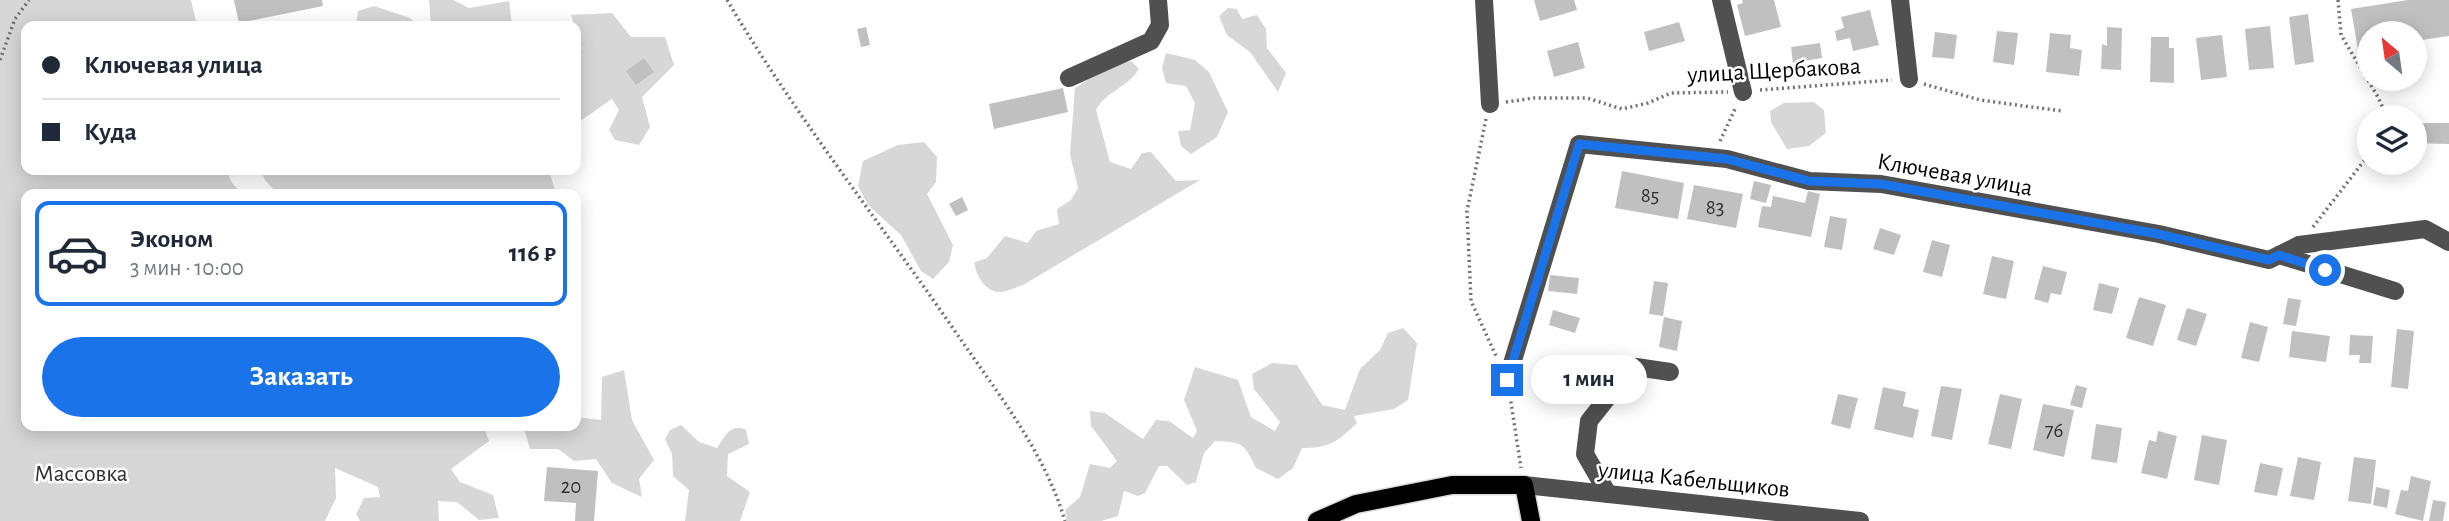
<!DOCTYPE html>
<html lang="ru">
<head>
<meta charset="utf-8">
<style>
  body { margin:0; font-family:"Alegreya Sans",sans-serif; background:#f6f6f7; color:#1f2937; height:100vh; display:flex; flex-direction:column; font-size:26px; white-space:nowrap }
  * { box-sizing:border-box; margin:0 }
  p { font-size:23px; color:#747a83 }
  .icon { flex:none; width:38px; height:38px; fill:none; stroke:currentColor; stroke-width:2; stroke-linecap:round; stroke-linejoin:round }
  .map { position:relative; flex:1; overflow:hidden }
  .sheet { position:absolute; left:21px; top:189px; width:560px; height:242px; display:flex; flex-direction:column; background:#fff; border-radius:14px; box-shadow:0 4px 18px #0003 }
  .sheet>* { flex:none }
  .banner { position:absolute; left:21px; top:21px; width:560px; height:154px; border-radius:14px; box-shadow:0 4px 18px #0003; display:grid; align-content:center; height:154px; padding:0 21px; background:#fff }
  .needle { width:46px; rotate:331deg }
  .tools { position:absolute; left:2357px; top:21px; display:grid; gap:14px }
  .tools a { display:grid; place-items:center; width:70px; height:70px; border-radius:50%; background:#fff; box-shadow:0 4px 18px #0003; font-size:35px }
  .end { position:absolute; width:32px; height:32px; margin:-16px; border:9px solid #1a73e8; background:#fff; box-shadow:0 0 0 4px #fff }
  .from { border-radius:50% }
  .bubble { position:absolute; height:49px; border-radius:24px; background:#fff; box-shadow:0 4px 18px #0003; font-size:23px; font-weight:700; line-height:49px; text-align:center }
  .banner b { display:flex; align-items:center; gap:24px; height:66px; font-size:26px }
  .banner b+b { border-top:2px solid #e0e1e3 }
  .banner i { width:18px; height:18px; background:#1f2937 }
  ul { padding:12px 0 0; list-style:none }
  li { display:flex; align-items:center; gap:21px; height:105px; margin:0 14px 10px; padding:0 7px; border:4px solid transparent; border-radius:14px }
  li div { flex:1 }
  li b { display:block; font-size:26px }
  li em { font-style:normal; font-weight:700 }
  li.selected { border-color:#1a73e8 }
  li>.icon { width:63px; height:63px; stroke-width:1.5 }
  .primary-button { display:flex; gap:14px; margin-top:auto; padding:14px 21px }
  .primary-button a { flex:1; height:80px; border-radius:42px; background:#1a73e8; color:#fff; font-size:28px; font-weight:700; line-height:80px; text-align:center }
  .map>svg:first-child { display:block }
  .green { fill:#d7d7d7 }
  .building { fill:#c0c0c0 }
  .lines { fill:none; stroke-linecap:round; stroke-linejoin:round }
  .major-casing { stroke:#dbdbdb; stroke-width:21 }
  .path { stroke:#727272; stroke-width:3.5; stroke-dasharray:2 3.5; stroke-linecap:butt }
  .minor { stroke:#505050; stroke-width:18 }
  .major { stroke:#000; stroke-width:18 }
  .route { stroke:#1a73e8; stroke-width:9 }
  .labels { text-anchor:middle; stroke-width:5; stroke-linejoin:round; paint-order:stroke }
  .number-label { font-size:21px; fill:#303030 }
  .street-label { font-size:24px; fill:#000; stroke:#fff }
  .park-label { font-size:24px; fill:#2e2e2e; stroke:#fff }
</style>
</head>
<body>
<div class="map">
<svg width="2449" height="521" viewBox="0 0 2449 521">
  <rect width="100%" height="100%" fill="#fff"/>
  <g class="green">
    <path d="M0 0H191L197 26H26V170H226L232 183 242 194H26V425H483L489 441 451 469 460 482 493 495 499 518 479 520 457 502 438 501 439 521H360L356 514 364 498 380 497 378 487 335 468 336 498 325 521H0Z"/>
    <path d="M429 0H453L469 8 509 1 512 26H434L431 25Z"/>
    <path d="M374 6 410 18 418 26H356L358 11Z"/>
    <path d="M1228 8 1237 9 1242 19 1257 15 1266 29 1267 48 1286 73 1278 92 1250 52 1227 35 1219 16Z"/>
    <path d="M612 13 631 37H665L674 65 642 97 650 127 639 145 615 140 609 130 619 110 612 99 576 124V46L582 49 571 15Z"/>
    <path d="M1166 53 1195 60 1209 72 1228 112 1217 137 1191 154 1181 146 1178 131 1190 130 1195 103 1186 86 1166 83 1162 68Z"/>
    <path d="M1131 61 1139 69C1126 89 1106 91 1096 110L1110 162 1131 169 1142 153 1151 152 1176 181 1200 180 1023 285C1016 287 1007 292 999 292 986 292 974 274 975 262L987 258 1005 236 1028 243 1036 231 1059 224 1057 209 1071 200 1078 188 1070 154 1075 88 1109 66Z"/>
    <path d="M1814 102 1824 110 1826 133 1809 146 1787 149 1771 122 1770 111 1784 103Z"/>
    <path d="M924 142 937 157 936 182 927 194 953 245 949 262 933 279 921 271 901 235 868 205 858 186 863 161 898 145Z"/>
    <path d="M261 170H549L556 194H278L265 180Z"/>
    <path d="M1403 328 1417 343 1408 400 1394 409 1354 416 1357 423C1337 442 1330 448 1302 448L1293 468 1278 479 1256 468C1244 443 1243 442 1215 441L1204 453 1196 482 1187 485 1167 466H1159L1145 493 1138 496 1124 491 1118 516 1101 521H1067L1065 510 1080 497 1090 464 1110 468 1117 461 1091 426 1090 411 1105 413 1143 439 1156 420 1169 421 1193 438 1197 431 1184 400 1195 367 1238 380 1251 417 1275 431 1280 422 1254 389 1252 374 1272 363 1297 365 1322 405 1345 410 1360 369 1380 350 1388 333Z"/>
    <path d="M624 370 632 420 654 460 639 479 642 497 612 483 596 459 574 461 558 449H530L523 425H576V417L601 420 602 377Z"/>
    <path d="M681 425 699 442 717 448C725 437 730 423 746 430L749 444 728 454 727 476 750 492 740 521H685L689 490 673 476 672 454 665 439 670 430Z"/>
  </g>
  <g class="building">
    <path d="M234 0H322L323 6 239 23Z"/>
    <path d="M1534 0H1574L1577 10 1540 21Z"/>
    <path d="M1742 0H1774L1781 27 1745 36 1737 5 1743 3Z"/>
    <path d="M2408 0H2449V36L2415 41V33H2370V48L2358 50 2351 9Z"/>
    <path d="M1870 10 1879 45 1853 51 1850 38 1837 41 1835 31 1844 28 1841 17Z"/>
    <path d="M2308 14 2314 62 2295 65 2289 17Z"/>
    <path d="M1679 22 1685 41 1649 51 1644 32Z"/>
    <path d="M2270 26 2274 68 2249 70 2245 29Z"/>
    <path d="M866 27 870 45 861 47 857 29Z"/>
    <path d="M2107 27 2122 28 2121 70 2101 69 2102 44 2107 46Z"/>
    <path d="M1997 31 2018 33 2014 65 1993 62Z"/>
    <path d="M1935 32 1957 35 1954 59 1932 57Z"/>
    <path d="M2050 33 2071 35 2070 48 2082 50 2079 76 2046 72Z"/>
    <path d="M2222 35 2227 77 2201 80 2196 38Z"/>
    <path d="M2151 37H2169V48H2174V83L2150 82Z"/>
    <path d="M1578 42 1585 68 1554 77 1547 51Z"/>
    <path d="M1820 43 1822 58 1793 63 1791 47Z"/>
    <path d="M644 58 654 72 636 85 626 71Z"/>
    <path d="M1063 88 1068 112 994 129 989 104Z"/>
    <path d="M2415 123H2449V144L2415 143Z"/>
    <path d="M1622 171 1684 183 1678 219 1615 208Z"/>
    <path d="M1754 181 1771 185 1766 203 1750 199Z"/>
    <path d="M1694 185 1743 194 1736 228 1687 219Z"/>
    <path d="M1808 191 1820 194 1811 237 1758 227 1762 206 1771 207 1773 196 1805 203Z"/>
    <path d="M962 197 968 210 956 216 949 204Z"/>
    <path d="M1830 216 1847 219 1842 250 1824 247Z"/>
    <path d="M1880 228 1901 235 1894 255 1873 249Z"/>
    <path d="M1932 240 1950 245 1942 277 1923 272Z"/>
    <path d="M1992 256 2014 261 2006 299 1983 294Z"/>
    <path d="M2043 266 2067 272 2061 295 2051 293 2048 303 2034 299Z"/>
    <path d="M1550 275 1579 278 1577 294 1548 291Z"/>
    <path d="M1654 281 1668 283 1663 316 1649 314Z"/>
    <path d="M2099 283 2119 288 2112 314 2093 310Z"/>
    <path d="M2139 297 2166 305 2153 346 2126 338Z"/>
    <path d="M2288 298 2301 300 2296 326 2283 324Z"/>
    <path d="M2187 308 2207 314 2196 346 2177 340Z"/>
    <path d="M1553 310 1580 318 1575 333 1549 325Z"/>
    <path d="M1664 317 1682 321 1677 351 1659 347Z"/>
    <path d="M2250 322 2268 327 2259 362 2241 358Z"/>
    <path d="M2397 329 2414 331 2408 389 2391 387Z"/>
    <path d="M2292 331 2330 336 2326 362 2289 357Z"/>
    <path d="M2350 335 2373 336 2371 363H2359L2360 355H2349Z"/>
    <path d="M2076 385 2087 388 2082 408 2070 405Z"/>
    <path d="M1941 386 1962 389 1952 440 1931 436Z"/>
    <path d="M1883 387 1906 392 1903 406 1919 410 1913 438 1874 429Z"/>
    <path d="M1838 394 1858 398 1850 429 1831 424Z"/>
    <path d="M2000 394 2022 399 2011 449 1988 444Z"/>
    <path d="M2043 404 2074 410 2064 457 2033 450Z"/>
    <path d="M2096 424 2122 428 2117 463 2091 459Z"/>
    <path d="M2158 431 2177 436 2167 479 2141 473 2149 440 2156 442Z"/>
    <path d="M2202 435 2227 440 2219 485 2194 480Z"/>
    <path d="M2298 457 2321 462 2314 500 2290 496Z"/>
    <path d="M2354 457 2376 460 2371 504 2348 501Z"/>
    <path d="M2260 463 2283 468 2277 496 2254 492Z"/>
    <path d="M547 467 598 471 594 521H575L576 503 544 501Z"/>
    <path d="M2411 476 2431 481 2423 521 2395 514 2401 490 2408 491Z"/>
    <path d="M2376 487 2390 490 2387 508 2373 505Z"/>
    <path d="M2433 500 2446 502 2443 521H2429Z"/>
  </g>
  <g class="lines">
    <defs>
      <path id="major" d="M1317 521 1356 504 1452 485H1524L1531 521"/>
    </defs>
    <use href="#major" class="major-casing"/>
    <g class="path">
      <path d="M727 0C797 118 882 225 959 337 999 395 1045 453 1065 521"/>
      <path d="M2338 0 2341 35 2378 97 2387 117"/>
      <path d="M0 60 15 19 29 0"/>
      <path d="M1924 84 1980 100 2062 111"/>
      <path d="M1760 90 1892 80"/>
      <path d="M1506 102 1534 98H1587L1622 109 1648 103 1671 93 1728 92"/>
      <path d="M1486 119 1467 211 1471 301 1496 356"/>
      <path d="M1720 141 1736 107"/>
      <path d="M2313 227 2370 153"/>
      <path d="M1510 396 1521 468"/>
    </g>
    <g class="minor">
      <path d="M1484 0 1490 104"/>
      <path d="M1721 0 1743 92"/>
      <path d="M1900 0 1909 79"/>
      <path d="M1069 78 1151 41 1160 25 1158 0"/>
      <path d="M2279 255 2299 245 2425 229 2449 242"/>
      <path d="M1507 380 1579 144 1727 159 1809 181 1881 184 2159 234 2269 260 2279 255 2395 291"/>
      <path d="M1524 485 1860 521"/>
      <path d="M1608 494 1585 454 1589 421 1620 382 1636 367 1670 372"/>
    </g>
    <use href="#major" class="major"/>
  </g>
  <g class="lines">
    <path class="route" d="M1507 380 1579 144 1727 159 1809 181 1881 184 2158 234 2269 260 2279 255 2325 270"/>
  </g>
  <g class="labels">
    <g class="number-label">
      <text x="1650" y="202">85</text>
      <text x="1715" y="214">83</text>
      <text x="2054" y="437">76</text>
      <text x="571" y="493">20</text>
    </g>
    <g class="street-label">
      <text transform="translate(1774 70) rotate(-3)" y="8">улица Щербакова</text>
      <text transform="translate(1955 174) rotate(10)" y="8">Ключевая улица</text>
      <text transform="translate(1694 479) rotate(6)" y="8">улица Кабельщиков</text>
    </g>
    <g class="park-label">
      <text x="81" y="481">Массовка</text>
    </g>
  </g>
</svg>
<div class="tools">
<a><svg class="needle" viewBox="-14 -14 28 28"><path d="M0-13l5 13h-10z" fill="#e53935"/><path d="M0 13l5-13h-10z" fill="#747a83"/></svg></a>
<a><svg class="icon" aria-label="layers" viewBox="0 0 24 24"><path d="M12 4l9 5-9 5-9-5zM3 14l9 5 9-5"/></svg></a>
</div>
<i class="end from" style="left:2325px;top:270px"></i>
<i class="end" style="left:1507px;top:380px"></i>
<div class="bubble" style="left:1531px;top:355px;width:116px">1 мин</div>
<div class="banner">
<b><i class="from"></i>Ключевая улица</b>
<b><i></i>Куда</b>
</div>
<section class="sheet">
<ul>
<li class="selected"><svg class="icon" aria-label="car" viewBox="0 0 24 24"><path d="M5 17H2v-5l4-1 3-4h7l3 4 3 1v5h-3M9 17h6M6 11h13"/><circle cx="7" cy="17" r="2"/><circle cx="17" cy="17" r="2"/></svg><div><b>Эконом</b><p>3 мин · 10:00</p></div><em>116 ₽</em></li>
</ul>
<div class="primary-button"><a>Заказать</a></div>
</section>
</div>
</body>
</html>
